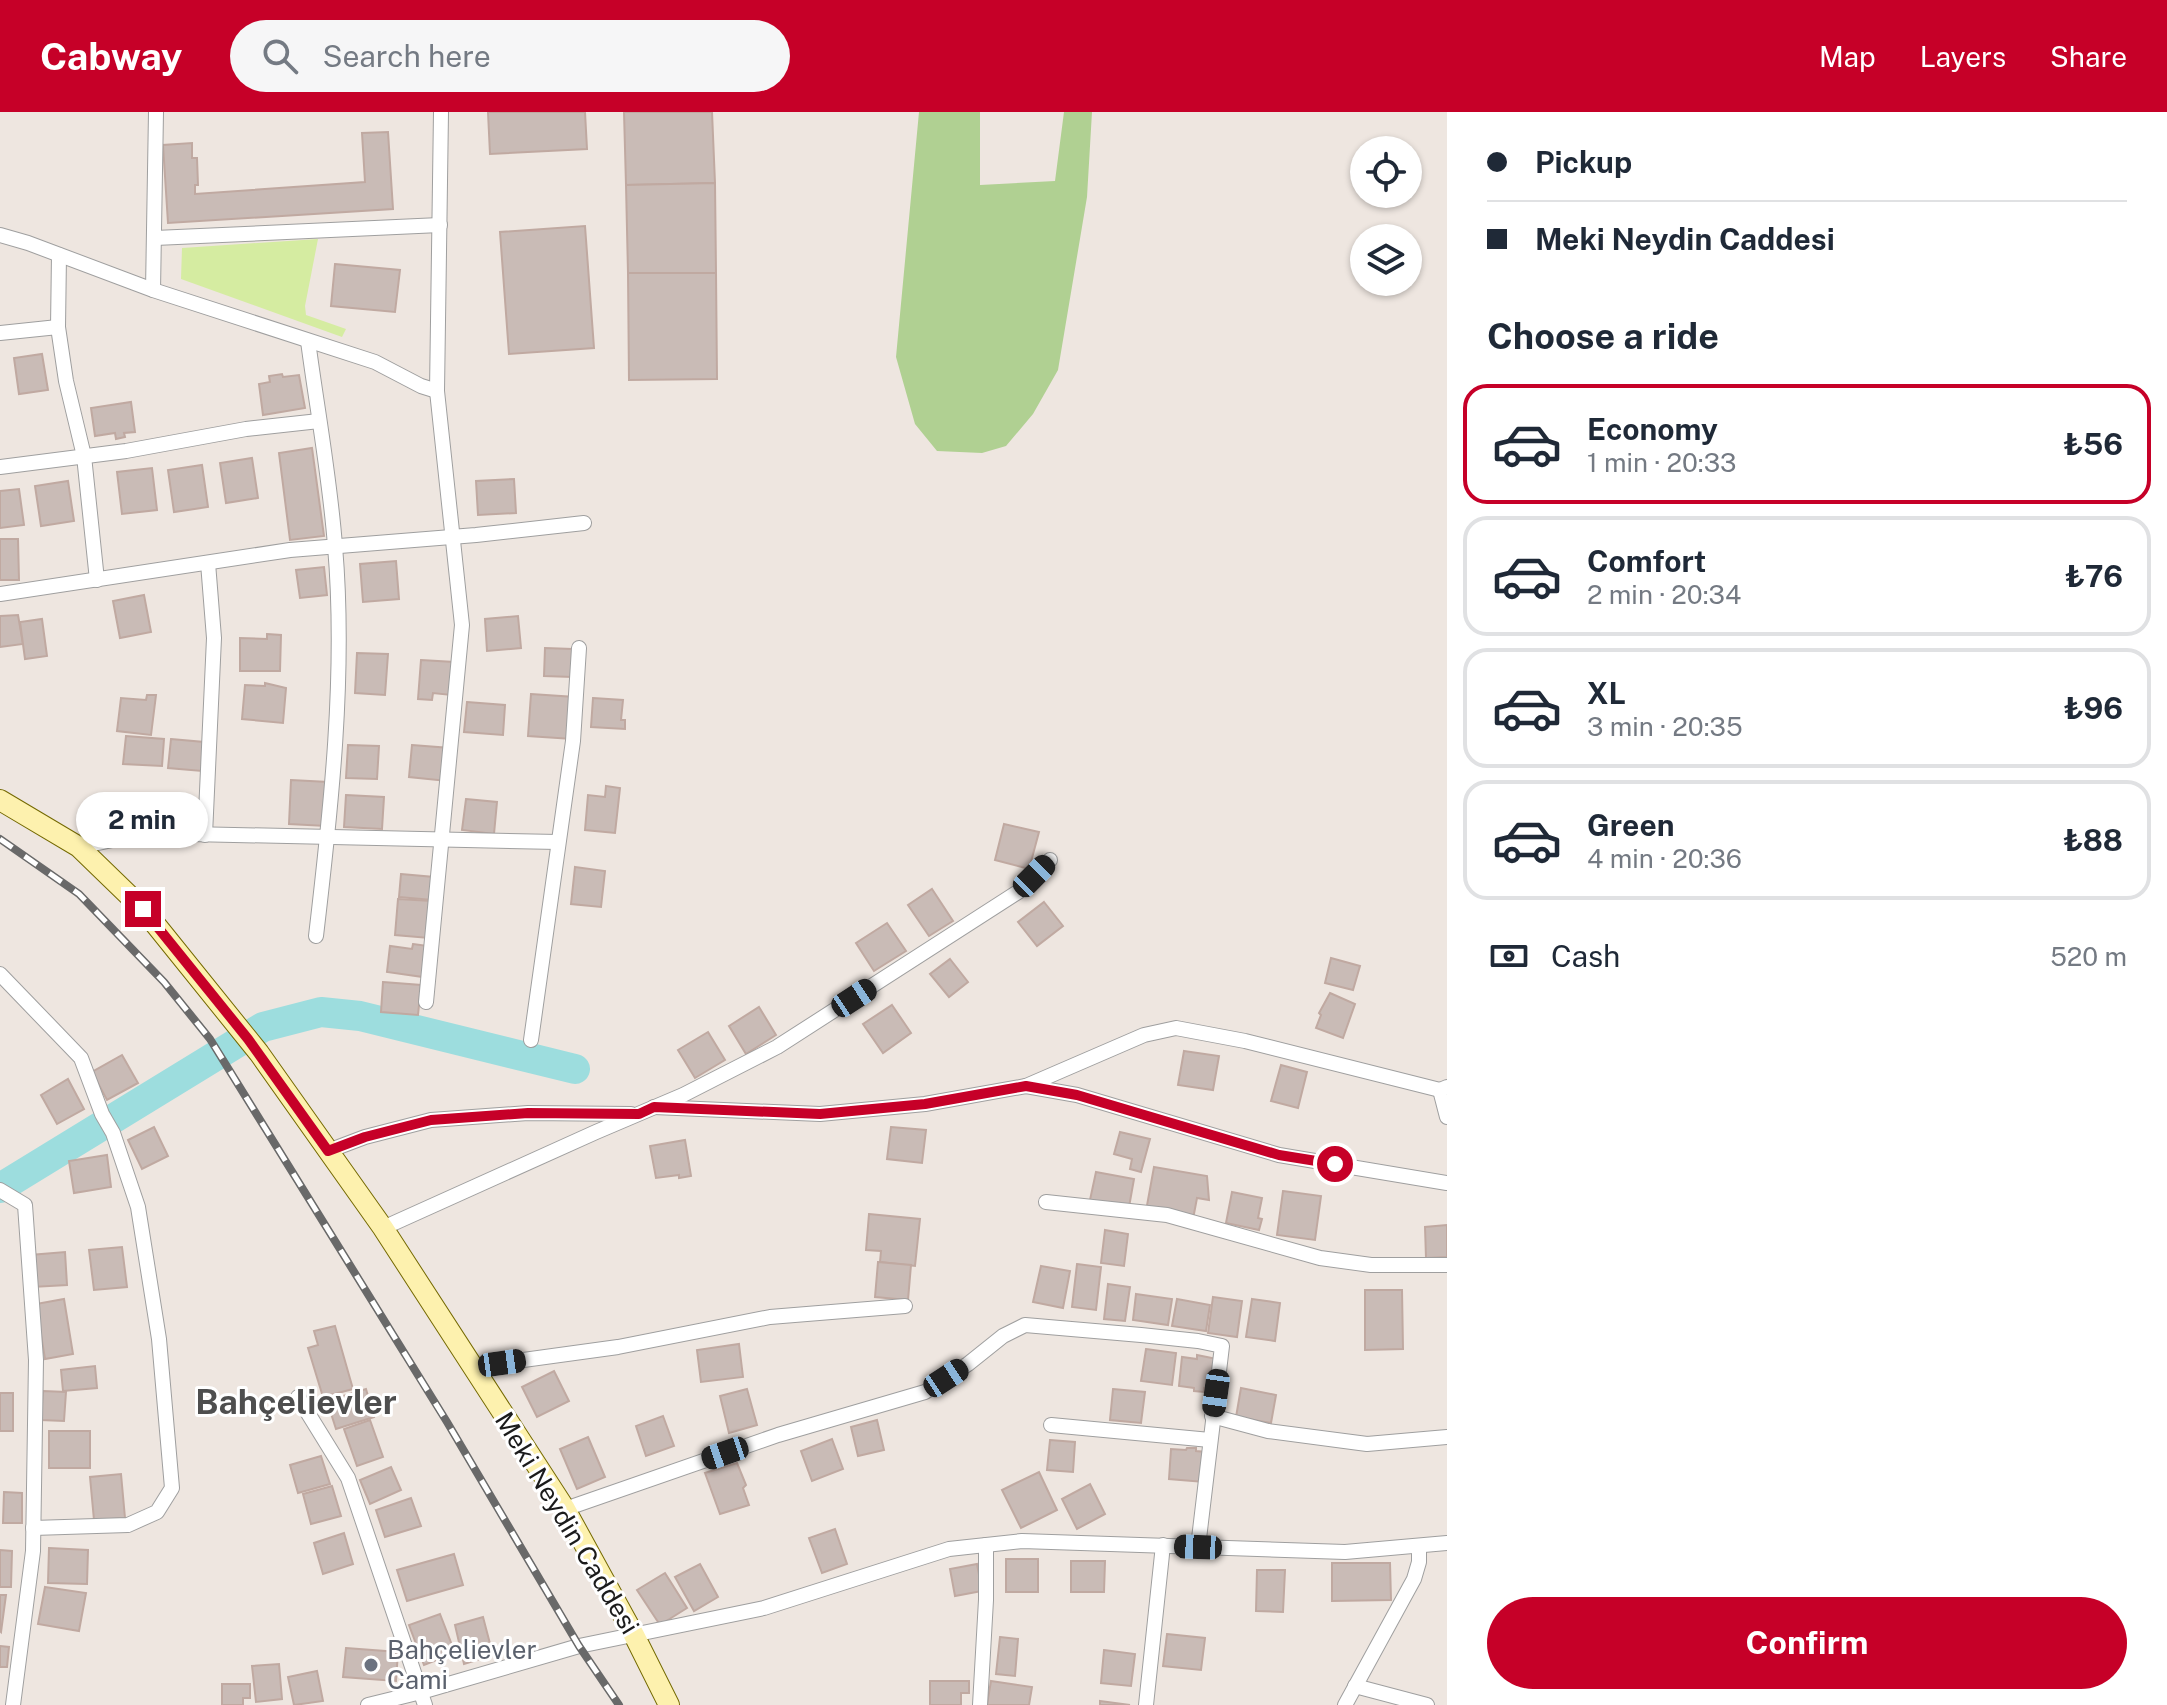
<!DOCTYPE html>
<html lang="en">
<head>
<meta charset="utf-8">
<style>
  body { margin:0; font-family:"Public Sans",sans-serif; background:#f6f6f7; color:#1f2937; height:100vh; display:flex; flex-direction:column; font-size:30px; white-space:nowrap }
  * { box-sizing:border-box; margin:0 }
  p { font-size:26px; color:#747a83 }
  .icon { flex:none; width:44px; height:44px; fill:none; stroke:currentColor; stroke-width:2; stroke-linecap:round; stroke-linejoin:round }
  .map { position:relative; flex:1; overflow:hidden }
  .details { display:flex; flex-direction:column; background:#fff; width:720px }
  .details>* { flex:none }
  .guide { display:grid; align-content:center; height:176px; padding:0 40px; background:#fff }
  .fabs { position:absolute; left:1350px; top:24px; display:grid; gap:16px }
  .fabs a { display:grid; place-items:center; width:72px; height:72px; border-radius:50%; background:#fff; box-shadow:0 2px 6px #0004; font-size:40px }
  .end { position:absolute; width:36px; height:36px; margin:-18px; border:10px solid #c60028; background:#fff; box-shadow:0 0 0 4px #fff }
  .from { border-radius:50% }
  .bubble { position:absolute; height:56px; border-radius:28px; background:#fff; box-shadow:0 2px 6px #0004; font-size:26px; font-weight:700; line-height:56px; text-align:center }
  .car { position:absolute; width:24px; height:48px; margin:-24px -12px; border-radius:10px; box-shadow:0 0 6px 2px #0007; background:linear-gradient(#222 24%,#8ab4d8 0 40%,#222 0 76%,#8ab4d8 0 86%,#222 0) }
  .guide b { display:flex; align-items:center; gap:28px; height:76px; font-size:30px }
  .guide b+b { border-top:2px solid #e0e1e3 }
  .guide i { width:20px; height:20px; background:#1f2937 }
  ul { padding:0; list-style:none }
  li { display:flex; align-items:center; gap:24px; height:120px; margin:0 16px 12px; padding:0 24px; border:4px solid #e0e1e3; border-radius:24px }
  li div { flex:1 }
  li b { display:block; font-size:30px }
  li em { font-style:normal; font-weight:700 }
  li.active { border-color:#c60028 }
  li>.icon { width:72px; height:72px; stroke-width:1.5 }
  h2 { padding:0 40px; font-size:36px; line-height:96px }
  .pay { display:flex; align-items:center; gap:20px; height:88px; padding:0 40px; font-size:30px }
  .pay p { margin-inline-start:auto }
  .cta { display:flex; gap:16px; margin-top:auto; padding:16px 40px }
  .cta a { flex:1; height:92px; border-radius:48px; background:#c60028; color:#fff; font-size:32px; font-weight:700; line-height:92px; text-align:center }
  header { display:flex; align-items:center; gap:48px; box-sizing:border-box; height:112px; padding:0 40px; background:#c60028; color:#fff }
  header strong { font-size:38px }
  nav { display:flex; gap:44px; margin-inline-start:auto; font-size:28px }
  .search { width:560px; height:72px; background:#f6f6f7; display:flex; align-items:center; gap:20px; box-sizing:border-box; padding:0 28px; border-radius:44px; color:#747a83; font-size:30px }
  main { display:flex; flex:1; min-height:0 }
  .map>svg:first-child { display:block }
  .grass { fill:#d5eca1 }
  .forest { fill:#b0d092 }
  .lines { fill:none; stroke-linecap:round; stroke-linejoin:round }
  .river { stroke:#9dddde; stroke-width:30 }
  .building { fill:#c9bbb6; stroke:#c0a9a1; stroke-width:2 }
  .street-casing { stroke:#9f9f9f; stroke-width:16 }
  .secondary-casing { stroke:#746900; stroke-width:22 }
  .street { stroke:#fff; stroke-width:14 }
  .secondary { stroke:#fdf1ae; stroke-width:20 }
  .rail-casing { stroke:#696969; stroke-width:8 }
  .rail { stroke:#fff; stroke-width:5; stroke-dasharray:15; stroke-linecap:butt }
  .route { stroke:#c60028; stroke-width:10 }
  .worship-dot { fill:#6b7280; stroke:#fff; stroke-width:3 }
  .labels { text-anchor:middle; stroke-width:6; stroke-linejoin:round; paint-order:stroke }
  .street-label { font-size:26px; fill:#1b1b1b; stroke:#fff }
  .worship-label { font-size:26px; fill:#5b616d; stroke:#fff; text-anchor:start }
  .district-label { font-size:34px; font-weight:bold; fill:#4e4e4e; stroke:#fff }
</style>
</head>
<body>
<header>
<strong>Cabway</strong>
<div class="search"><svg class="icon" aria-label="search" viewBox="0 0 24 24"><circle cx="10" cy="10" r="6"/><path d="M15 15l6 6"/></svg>Search here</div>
<nav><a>Map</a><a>Layers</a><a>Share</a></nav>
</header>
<main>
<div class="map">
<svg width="1447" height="1593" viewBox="0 0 1447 1593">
  <rect width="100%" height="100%" fill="#eee6e0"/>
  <path class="grass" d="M318 127 305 194 306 203 346 217 342 225 181 167 182 136Z"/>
  <path class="forest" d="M919 0H980V73L1055 69 1064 0H1092L1087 85 1058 258 1033 302 1006 334 982 341 937 339 915 312 896 245Z"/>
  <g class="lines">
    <path class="river" d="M0 1076 263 915 321 900 360 904 575 957"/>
  </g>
  <g class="building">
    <path d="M488 0H585L587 37 490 42Z"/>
    <path d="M624 0H712L715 71 626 73Z"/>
    <path d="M388 20 393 97 168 111 163 33 192 31V46H197L198 73H195V82L365 70 362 21Z"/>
    <path d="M715 71 716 161H628L626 73Z"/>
    <path d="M585 114 594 236 509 242 500 120Z"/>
    <path d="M335 152 400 158 395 200 331 194Z"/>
    <path d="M628 161H716L717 267 629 268Z"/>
    <path d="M42 242 48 278 19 282 14 246Z"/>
    <path d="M282 262 283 265 299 263 305 296 263 303 259 272 270 270 269 264Z"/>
    <path d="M131 290 135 320 124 321 125 325 116 327 115 321 95 324 91 296Z"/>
    <path d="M312 336 324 424 290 428 279 341Z"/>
    <path d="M252 346 258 386 226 391 220 351Z"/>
    <path d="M202 353 208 395 174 400 168 358Z"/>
    <path d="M152 356 157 398 122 402 117 360Z"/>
    <path d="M514 367 516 401 478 403 476 369Z"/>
    <path d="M68 369 74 409 41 414 35 374Z"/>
    <path d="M19 377 24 413 0 416V379Z"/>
    <path d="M0 427H18L19 468H0Z"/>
    <path d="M396 449 399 487 363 490 360 452Z"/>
    <path d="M324 455 327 483 300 486 296 458Z"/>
    <path d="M144 483 151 520 120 526 113 489Z"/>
    <path d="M18 503 23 532 0 535V504Z"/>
    <path d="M518 504 521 536 487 539 485 507Z"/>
    <path d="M42 507 47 544 25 547 20 510Z"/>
    <path d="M267 522 281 523 280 559H240V526L267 527Z"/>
    <path d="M545 536 572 537V565L544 564Z"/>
    <path d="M357 541 388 542 385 583 355 581Z"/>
    <path d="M421 548 454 550 451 583 433 581 432 588 418 587Z"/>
    <path d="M265 571 286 576 283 611 242 607 245 573 265 574Z"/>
    <path d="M531 582 575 585 572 627 528 624Z"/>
    <path d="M147 583H156L151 623 117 619 121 586 146 588Z"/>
    <path d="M593 586 623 588 621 608H625V617L591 615Z"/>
    <path d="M467 590 505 593 503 623 464 620Z"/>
    <path d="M126 624 164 627 162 654 123 652Z"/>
    <path d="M171 627 204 630 202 659 168 656Z"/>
    <path d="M348 633 379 634 377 667 346 666Z"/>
    <path d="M412 633 450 636 447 669 409 665Z"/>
    <path d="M291 668 328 670 326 714 289 712Z"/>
    <path d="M606 674 620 676 615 721 585 718 588 683 605 685Z"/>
    <path d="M346 683 384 685 382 717 344 715Z"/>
    <path d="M466 687 497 690 494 722 462 718Z"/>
    <path d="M1004 712 1039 720 1029 757 995 748Z"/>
    <path d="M575 755 605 759 601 795 571 792Z"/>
    <path d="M401 762 434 765 432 788 399 785Z"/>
    <path d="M932 777 953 809 929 824 908 793Z"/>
    <path d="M398 787 432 789 429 826 395 823Z"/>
    <path d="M1044 790 1063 814 1037 834 1018 810Z"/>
    <path d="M887 811 906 839 874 859 856 831Z"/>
    <path d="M413 832 428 834 423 865 387 860 390 834 412 837Z"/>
    <path d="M1331 846 1360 854 1353 878 1325 871Z"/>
    <path d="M950 847 968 870 949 885 930 862Z"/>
    <path d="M383 870 421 873 418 903 381 900Z"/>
    <path d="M1330 881 1355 892 1343 926 1316 916 1321 903 1319 901Z"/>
    <path d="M892 893 911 921 883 941 863 912Z"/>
    <path d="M759 895 776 923 746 942 729 914Z"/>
    <path d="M708 920 725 948 695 966 678 938Z"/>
    <path d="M1184 939 1219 944 1213 978 1178 973Z"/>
    <path d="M122 943 138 971 107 988 92 960Z"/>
    <path d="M1281 953 1307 960 1298 996 1271 989Z"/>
    <path d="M68 967 84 997 57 1012 41 983Z"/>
    <path d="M154 1015 168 1044 142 1057 128 1028Z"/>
    <path d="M891 1015 926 1018 922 1051 887 1047Z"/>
    <path d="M1120 1020 1150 1027 1141 1060 1130 1057 1132 1047 1114 1042Z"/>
    <path d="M685 1028 691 1064 679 1066V1063L656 1066 650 1034Z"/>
    <path d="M107 1043 111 1075 74 1081 69 1049Z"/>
    <path d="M1154 1055 1207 1064 1209 1088 1197 1086 1193 1107 1146 1099Z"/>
    <path d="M1096 1060 1134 1067 1129 1095 1090 1088Z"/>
    <path d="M1283 1079 1321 1084 1315 1128 1277 1123Z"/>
    <path d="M1232 1080 1262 1086 1258 1106 1262 1107 1259 1118 1226 1111Z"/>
    <path d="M869 1102 920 1107 915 1154 880 1150 881 1139 866 1138Z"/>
    <path d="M1447 1113V1145L1426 1146 1425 1115Z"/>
    <path d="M1105 1118 1128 1122 1124 1154 1101 1151Z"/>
    <path d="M122 1135 127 1175 94 1178 89 1138Z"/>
    <path d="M65 1140 67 1173 32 1175 30 1143Z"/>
    <path d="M878 1150 911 1153 908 1188 875 1185Z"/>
    <path d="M1077 1152 1101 1155 1096 1198 1072 1195Z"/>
    <path d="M1041 1154 1070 1159 1063 1196 1033 1190Z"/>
    <path d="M1108 1172 1130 1175 1125 1209 1104 1207Z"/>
    <path d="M1365 1178H1402L1403 1237 1365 1238Z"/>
    <path d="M1136 1182 1172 1187 1168 1213 1133 1208Z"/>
    <path d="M1213 1185 1242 1189 1237 1225 1208 1221Z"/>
    <path d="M64 1187 73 1242 45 1247 36 1192Z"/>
    <path d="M1177 1187 1210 1193 1206 1219 1172 1214Z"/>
    <path d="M1252 1187 1280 1191 1275 1229 1246 1225Z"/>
    <path d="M335 1214 353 1277 323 1285 308 1236 318 1233 314 1219Z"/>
    <path d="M739 1232 743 1265 701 1270 697 1238Z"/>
    <path d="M1146 1237 1176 1241 1172 1273 1141 1269Z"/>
    <path d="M1197 1243 1217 1247 1214 1278 1204 1276V1280L1194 1279V1276L1179 1274 1182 1245 1197 1247Z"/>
    <path d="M95 1254 97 1276 63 1279 61 1258Z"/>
    <path d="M554 1259 569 1289 537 1305 522 1275Z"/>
    <path d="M1241 1276 1276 1283 1271 1311 1236 1305Z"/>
    <path d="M366 1277 374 1305 336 1317 327 1289Z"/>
    <path d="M747 1277 757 1313 729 1321 720 1284Z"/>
    <path d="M1113 1277 1145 1280 1141 1311 1110 1308Z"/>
    <path d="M43 1279 66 1280 64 1309 41 1308Z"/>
    <rect x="0" y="1281" width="13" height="38"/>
    <path d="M663 1304 674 1334 646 1344 636 1314Z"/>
    <path d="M370 1308 383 1345 357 1354 344 1317Z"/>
    <path d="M877 1308 884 1338 858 1344 851 1315Z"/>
    <rect x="49" y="1319" width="41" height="37"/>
    <path d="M588 1325 605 1365 577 1377 560 1337Z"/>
    <path d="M832 1327 843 1357 812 1369 801 1339Z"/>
    <path d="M1050 1328 1075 1330 1073 1360 1047 1358Z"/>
    <path d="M1187 1336H1196V1339L1206 1340 1204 1370 1169 1367 1171 1337 1186 1338Z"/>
    <path d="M321 1344 330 1372 298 1381 290 1353Z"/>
    <path d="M737 1351 746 1373 743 1376 749 1393 720 1402 705 1361Z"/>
    <path d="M391 1355 401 1378 370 1392 360 1368Z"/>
    <path d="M1039 1360 1057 1398 1021 1416 1002 1378Z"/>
    <path d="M121 1362 125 1406 94 1408 90 1365Z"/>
    <path d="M1090 1372 1105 1402 1077 1417 1062 1387Z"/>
    <path d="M332 1374 341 1404 311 1412 303 1382Z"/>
    <path d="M4 1380 22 1381V1411H3Z"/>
    <path d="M411 1386 421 1414 385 1425 376 1398Z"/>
    <path d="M835 1417 847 1452 822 1461 809 1426Z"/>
    <path d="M344 1421 353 1452 323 1462 314 1431Z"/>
    <path d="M49 1436 88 1438 87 1472 48 1471Z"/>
    <path d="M0 1438 12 1439 11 1475H0Z"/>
    <path d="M454 1442 463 1473 407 1489 397 1458Z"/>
    <rect x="1006" y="1447" width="32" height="33"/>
    <path d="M1071 1449H1105L1104 1480H1071Z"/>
    <path d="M1332 1451H1390L1391 1488 1332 1489Z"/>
    <path d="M700 1452 718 1485 694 1499 675 1465Z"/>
    <path d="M977 1452 982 1479 955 1484 950 1457Z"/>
    <path d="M1257 1458H1285L1283 1500 1256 1499Z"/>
    <path d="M665 1461 687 1496 660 1513 637 1478Z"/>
    <path d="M45 1475 86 1481 79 1519 38 1512Z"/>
    <path d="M0 1483H6L1 1520 0 1519Z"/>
    <path d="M440 1502 455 1541 424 1553 409 1513Z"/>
    <path d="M483 1505 493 1543 464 1552 455 1513Z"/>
    <path d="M1167 1522 1205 1526 1201 1558 1163 1554Z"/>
    <path d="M1000 1525 1018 1527 1015 1564 996 1562Z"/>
    <path d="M0 1534 9 1535 7 1555H0Z"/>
    <path d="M346 1536 398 1540 396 1569 343 1565Z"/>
    <path d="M1104 1538 1135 1542 1131 1574 1101 1571Z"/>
    <path d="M279 1552 282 1587 256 1590 252 1554Z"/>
    <path d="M317 1559 323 1589 294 1593 288 1565Z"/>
    <path d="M930 1569H969V1581H961V1593H930Z"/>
    <path d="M991 1569 1032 1575 1029 1593H987Z"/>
    <path d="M222 1572H250V1586H243V1593H222Z"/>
    <path d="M1100 1589 1130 1593H1100Z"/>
  </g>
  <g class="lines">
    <defs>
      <g id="street">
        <path d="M0 123 28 131 153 178 375 250 421 274 437 279"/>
        <path d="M155 126 440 113"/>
        <path d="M59 143 58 215 66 269 84 344 97 468"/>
        <path d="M153 178 156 0"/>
        <path d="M0 221 58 215"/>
        <path d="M308 229C317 297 330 366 335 434 346 561 331 697 316 824"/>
        <path d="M0 355 126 339 246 317 319 309"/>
        <path d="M0 482 290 438 476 423 584 411"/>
        <path d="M205 723 214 526 208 451"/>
        <path d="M79 735 146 721 558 730"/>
        <path d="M0 862 81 946 102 1002 113 1021 138 1095 159 1227 172 1376 157 1400 128 1413 33 1416"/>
        <path d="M426 890 462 513 437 279 441 0"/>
        <path d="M531 928 573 629 579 536"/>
        <path d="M1026 974 1077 983 1279 1043 1447 1071"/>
        <path d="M1447 975 1440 978 1447 1005"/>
        <path d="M654 995 820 1002 925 992 1026 974 1144 923 1176 916 1245 929 1440 978"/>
        <path d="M328 1039 365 1025 431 1008 528 1001 631 1002"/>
        <path d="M0 1078 25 1093 36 1248 33 1439 13 1593"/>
        <path d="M1046 1090 1167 1103 1320 1146 1371 1153H1447"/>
        <path d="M383 1116 596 1020 683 983 777 935 1018 780 1050 748"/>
        <path d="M473 1255 618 1235 770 1205 905 1194"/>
        <path d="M298 1285 348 1366 425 1593"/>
        <path d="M1212 1304 1268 1319 1367 1332 1447 1325"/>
        <path d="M1051 1313 1210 1328"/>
        <path d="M565 1397 778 1323 925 1280 968 1252 1003 1224 1025 1213 1141 1223 1198 1229 1222 1234 1198 1435"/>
        <path d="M1355 1574 1427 1593"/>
        <path d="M368 1593 421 1580 579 1534 764 1496 949 1437 1022 1429 1345 1440 1447 1431"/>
        <path d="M980 1593 986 1488V1433"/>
        <path d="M1146 1593 1163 1433"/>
        <path d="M1345 1593 1414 1467 1419 1450V1434"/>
      </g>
      <path id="secondary" d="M0 688 79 735 143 797 259 941 383 1116 565 1397 634 1523 669 1593"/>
    </defs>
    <use href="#street" class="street-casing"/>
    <use href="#secondary" class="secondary-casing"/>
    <use href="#street" class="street"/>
    <use href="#secondary" class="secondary"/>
    <defs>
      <path id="rail" d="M0 727 79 782 164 870 210 927 447 1310 579 1534 619 1593"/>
    </defs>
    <use href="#rail" class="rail-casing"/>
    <use href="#rail" class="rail"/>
  </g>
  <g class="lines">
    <path class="route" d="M143 797 248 927 328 1039 365 1025 431 1008 528 1001 639 1002 654 995 820 1002 925 992 1026 974 1077 983 1279 1043 1335 1052"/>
  </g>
  <circle class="worship-dot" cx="371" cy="1553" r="8"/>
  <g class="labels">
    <g class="street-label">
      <text transform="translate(567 1411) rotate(59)" y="9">Meki Neydin Caddesi</text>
    </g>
    <g class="worship-label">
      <text x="387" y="1547">Bahçelievler<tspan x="387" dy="30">Cami</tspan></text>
    </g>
    <g class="district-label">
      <text x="296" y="1302">Bahçelievler</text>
    </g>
  </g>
</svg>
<div class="fabs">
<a><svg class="icon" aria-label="locate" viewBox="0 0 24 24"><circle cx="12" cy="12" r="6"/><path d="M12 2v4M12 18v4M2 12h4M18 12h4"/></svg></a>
<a><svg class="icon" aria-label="layers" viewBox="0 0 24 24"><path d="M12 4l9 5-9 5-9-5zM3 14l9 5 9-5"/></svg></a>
</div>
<i class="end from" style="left:1335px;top:1052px"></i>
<i class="end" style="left:143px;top:797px"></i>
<div class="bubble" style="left:76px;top:680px;width:132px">2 min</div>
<i class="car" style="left:1034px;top:764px;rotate:45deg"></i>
<i class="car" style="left:854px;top:886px;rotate:57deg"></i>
<i class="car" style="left:502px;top:1251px;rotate:82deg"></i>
<i class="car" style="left:946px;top:1266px;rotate:57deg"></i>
<i class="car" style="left:1216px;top:1281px;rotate:188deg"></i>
<i class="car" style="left:725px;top:1341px;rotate:251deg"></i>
<i class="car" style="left:1198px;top:1435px;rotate:272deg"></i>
</div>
<section class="details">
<div class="guide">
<b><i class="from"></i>Pickup</b>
<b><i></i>Meki Neydin Caddesi</b>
</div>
<h2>Choose a ride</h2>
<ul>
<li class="active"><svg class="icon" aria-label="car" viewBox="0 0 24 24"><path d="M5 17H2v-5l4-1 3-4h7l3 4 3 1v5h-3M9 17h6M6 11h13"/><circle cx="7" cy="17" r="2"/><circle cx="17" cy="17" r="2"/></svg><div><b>Economy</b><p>1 min · 20:33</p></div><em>₺56</em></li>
<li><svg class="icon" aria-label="car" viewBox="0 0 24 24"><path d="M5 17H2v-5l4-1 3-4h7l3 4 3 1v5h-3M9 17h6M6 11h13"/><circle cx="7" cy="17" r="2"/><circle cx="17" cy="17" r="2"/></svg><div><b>Comfort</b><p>2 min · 20:34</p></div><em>₺76</em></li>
<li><svg class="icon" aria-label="car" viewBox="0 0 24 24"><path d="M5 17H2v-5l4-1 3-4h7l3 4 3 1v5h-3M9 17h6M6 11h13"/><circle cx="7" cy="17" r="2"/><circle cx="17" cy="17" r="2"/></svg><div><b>XL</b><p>3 min · 20:35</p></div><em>₺96</em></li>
<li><svg class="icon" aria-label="car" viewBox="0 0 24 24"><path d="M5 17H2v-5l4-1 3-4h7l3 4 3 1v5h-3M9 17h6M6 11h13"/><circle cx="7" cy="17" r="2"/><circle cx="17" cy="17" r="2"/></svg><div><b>Green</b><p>4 min · 20:36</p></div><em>₺88</em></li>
</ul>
<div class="pay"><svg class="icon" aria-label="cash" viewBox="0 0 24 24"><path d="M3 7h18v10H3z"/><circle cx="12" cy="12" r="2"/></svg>Cash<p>520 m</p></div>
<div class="cta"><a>Confirm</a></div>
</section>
</main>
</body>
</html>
